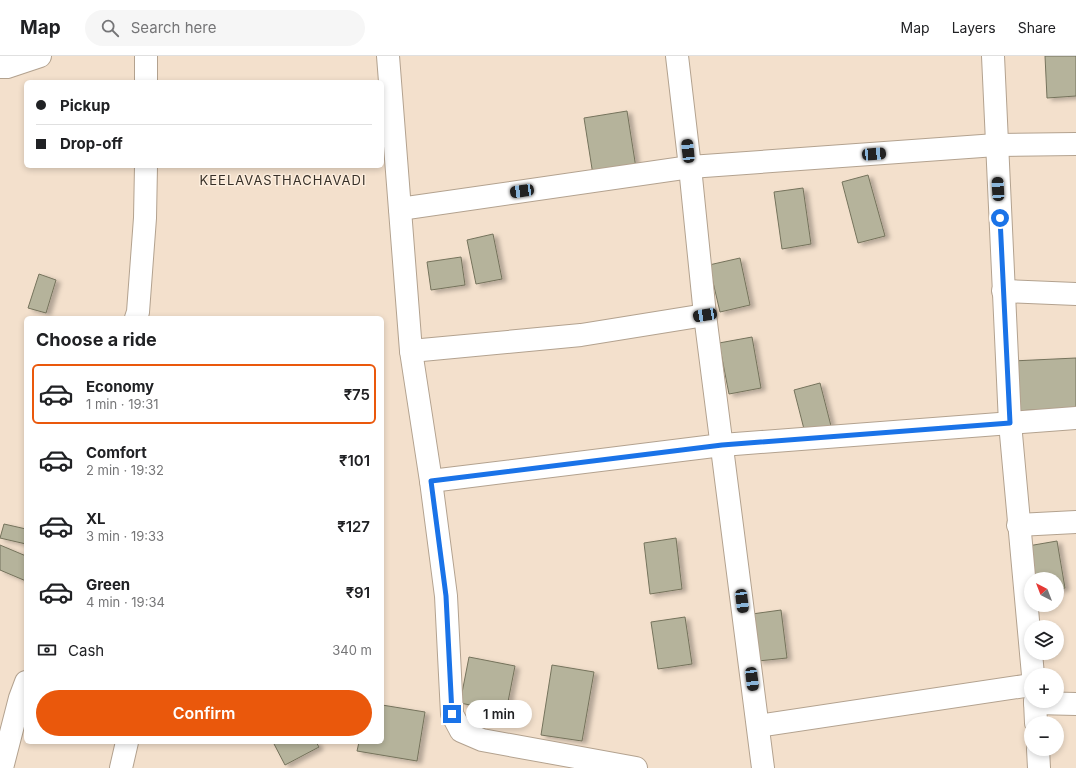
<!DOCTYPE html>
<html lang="en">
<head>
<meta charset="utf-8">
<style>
  body { margin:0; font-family:Inter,sans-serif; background:#f6f6f6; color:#202124; height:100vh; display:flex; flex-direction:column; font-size:15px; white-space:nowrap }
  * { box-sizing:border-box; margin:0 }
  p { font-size:13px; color:#757577 }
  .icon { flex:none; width:22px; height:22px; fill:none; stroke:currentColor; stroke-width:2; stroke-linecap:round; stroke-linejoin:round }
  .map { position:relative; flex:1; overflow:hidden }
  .panel { position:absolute; left:24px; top:260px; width:360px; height:428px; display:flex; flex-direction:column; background:#fff; border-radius:6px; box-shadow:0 2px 6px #0003 }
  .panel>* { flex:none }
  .top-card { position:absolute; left:24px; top:24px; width:360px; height:88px; border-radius:6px; box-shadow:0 2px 6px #0003; display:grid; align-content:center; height:88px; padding:0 12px; background:#fff }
  .needle { width:26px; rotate:318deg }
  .tools { position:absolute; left:1024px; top:516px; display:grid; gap:8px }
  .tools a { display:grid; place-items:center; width:40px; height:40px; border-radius:50%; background:#fff; box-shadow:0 2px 6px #0003; font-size:20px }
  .end { position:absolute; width:18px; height:18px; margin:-9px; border:5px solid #1a73e8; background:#fff; box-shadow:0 0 0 2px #fff }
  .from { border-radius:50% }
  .bubble { position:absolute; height:28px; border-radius:14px; background:#fff; box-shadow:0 2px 6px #0003; font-size:13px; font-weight:600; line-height:28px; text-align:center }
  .car { position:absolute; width:12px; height:24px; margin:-12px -6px; border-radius:5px; box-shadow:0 0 3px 1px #0007; background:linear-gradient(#222 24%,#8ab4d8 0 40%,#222 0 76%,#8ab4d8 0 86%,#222 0) }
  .top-card b { display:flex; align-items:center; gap:14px; height:38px; font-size:15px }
  .top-card b+b { border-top:1px solid #e0e0e0 }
  .top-card i { width:10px; height:10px; background:#202124 }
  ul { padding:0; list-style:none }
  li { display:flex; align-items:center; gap:12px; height:60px; margin:0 8px 6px; padding:0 4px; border:2px solid transparent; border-radius:6px }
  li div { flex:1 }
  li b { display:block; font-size:15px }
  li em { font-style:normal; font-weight:600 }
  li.active { border-color:#ea580c }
  li>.icon { width:36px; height:36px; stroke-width:1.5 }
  h2 { padding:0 12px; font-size:18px; line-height:48px }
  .pay { display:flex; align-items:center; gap:10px; height:44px; padding:0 12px; font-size:15px }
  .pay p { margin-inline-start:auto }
  .action { display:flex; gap:8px; margin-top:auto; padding:8px 12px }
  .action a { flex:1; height:46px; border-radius:24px; background:#ea580c; color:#fff; font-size:16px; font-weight:600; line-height:46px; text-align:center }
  header { display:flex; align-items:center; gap:24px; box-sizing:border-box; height:56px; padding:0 20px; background:#fff; border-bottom:1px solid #e0e0e0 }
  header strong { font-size:19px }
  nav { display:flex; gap:22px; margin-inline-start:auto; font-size:14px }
  .search { width:280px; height:36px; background:#f6f6f6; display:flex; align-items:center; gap:10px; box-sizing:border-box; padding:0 14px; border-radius:22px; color:#757577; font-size:15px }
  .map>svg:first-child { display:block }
  .building { fill:#b5b39b; stroke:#75735c; filter:url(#shadow) }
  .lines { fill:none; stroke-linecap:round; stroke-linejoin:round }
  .minor-casing { stroke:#b3a28f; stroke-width:24 }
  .minor { stroke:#fff; stroke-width:22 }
  .route { stroke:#1a73e8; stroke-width:5 }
  .labels { text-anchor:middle; stroke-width:3; stroke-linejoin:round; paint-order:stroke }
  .quarter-label { font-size:13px; letter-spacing:1px; fill:#373028; stroke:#fdeede }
</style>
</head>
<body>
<header>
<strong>Map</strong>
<div class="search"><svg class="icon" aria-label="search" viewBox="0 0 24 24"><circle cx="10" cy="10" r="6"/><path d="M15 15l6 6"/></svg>Search here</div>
<nav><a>Map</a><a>Layers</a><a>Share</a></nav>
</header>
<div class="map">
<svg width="1076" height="712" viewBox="0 0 1076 712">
  <defs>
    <filter id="shadow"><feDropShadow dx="4.5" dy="2.5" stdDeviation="2" flood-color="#0004"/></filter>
  </defs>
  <rect width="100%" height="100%" fill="#f3e0cc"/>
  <g class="building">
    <path d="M1045 0H1076V40L1047 42Z"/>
    <path d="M627 55 636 112 593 119 584 62Z"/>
    <path d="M868 119 885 180 858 187 842 126Z"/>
    <path d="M803 132 811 188 782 193 774 136Z"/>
    <path d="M493 178 502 223 476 228 467 184Z"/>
    <path d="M461 201 465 229 431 234 427 206Z"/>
    <path d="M740 202 750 249 720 256 709 209Z"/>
    <path d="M39 218 56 224 46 257 28 252Z"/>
    <path d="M752 281 761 332 729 338 719 287Z"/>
    <path d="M1076 302V352L1014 355 1012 305Z"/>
    <path d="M820 327 831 370 805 377 794 334Z"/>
    <path d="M4 468 26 473V488L0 482Z"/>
    <path d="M676 482 682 533 650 538 644 487Z"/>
    <path d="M1057 485 1065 532 1057 534V523H1034L1028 490Z"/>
    <path d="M0 489 26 500V525L0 514Z"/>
    <path d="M781 554 787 602 758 605 752 558Z"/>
    <path d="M685 561 692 608 658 613 651 566Z"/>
    <path d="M469 601 515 610 506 656 460 647Z"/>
    <path d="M552 609 594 616 582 685 541 679Z"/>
    <path d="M382 649 425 656 417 705 357 695 359 686H382Z"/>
    <path d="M273 686H316L319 691 285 709Z"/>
  </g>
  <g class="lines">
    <defs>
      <g id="minor">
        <path d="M388 0 411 295 431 425 446 540 452 658 461 675 482 684 636 712"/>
        <path d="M677 0 690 111 705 259 763 712"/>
        <path d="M993 0 1010 367 1033 619"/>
        <path d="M0 11H7L40 0"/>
        <path d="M146 26V0"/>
        <path d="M400 153 690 111 996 89 1076 88"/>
        <path d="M1003 235 1076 238"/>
        <path d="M136 262 138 256 145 162 146 110"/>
        <path d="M411 295 581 279 705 259"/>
        <path d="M431 425 722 389 1076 362"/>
        <path d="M1018 469 1076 466"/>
        <path d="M1035 645 1036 667"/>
        <path d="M1035 647 1076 648"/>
        <path d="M758 670 1031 629"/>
        <path d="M1038 693 1039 712"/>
        <path d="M2 712 20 642 26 626"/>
        <path d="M121 712 127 686"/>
      </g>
    </defs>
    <use href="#minor" class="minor-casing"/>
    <use href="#minor" class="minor"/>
  </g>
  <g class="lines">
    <path class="route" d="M452 658 446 540 431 425 722 389 1010 367 1000 162"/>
  </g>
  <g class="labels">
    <g class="quarter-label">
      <text x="283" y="129">KEELAVASTHACHAVADI</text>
    </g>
  </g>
</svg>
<div class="tools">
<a><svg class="needle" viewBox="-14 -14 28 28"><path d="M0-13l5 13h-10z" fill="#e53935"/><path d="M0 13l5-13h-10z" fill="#757577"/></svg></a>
<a><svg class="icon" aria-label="layers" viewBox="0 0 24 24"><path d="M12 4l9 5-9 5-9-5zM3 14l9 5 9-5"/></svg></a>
<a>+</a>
<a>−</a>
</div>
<i class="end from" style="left:1000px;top:162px"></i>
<i class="end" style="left:452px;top:658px"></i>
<div class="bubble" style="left:466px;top:644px;width:66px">1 min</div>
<i class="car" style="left:688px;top:95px;rotate:354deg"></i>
<i class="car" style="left:874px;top:98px;rotate:86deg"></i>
<i class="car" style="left:998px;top:133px;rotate:357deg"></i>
<i class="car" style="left:522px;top:135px;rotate:262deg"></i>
<i class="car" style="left:705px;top:259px;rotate:261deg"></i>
<i class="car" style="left:742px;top:545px;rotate:173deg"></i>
<i class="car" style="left:752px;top:623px;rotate:173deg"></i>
<div class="top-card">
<b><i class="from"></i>Pickup</b>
<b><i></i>Drop-off</b>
</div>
<section class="panel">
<h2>Choose a ride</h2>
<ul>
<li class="active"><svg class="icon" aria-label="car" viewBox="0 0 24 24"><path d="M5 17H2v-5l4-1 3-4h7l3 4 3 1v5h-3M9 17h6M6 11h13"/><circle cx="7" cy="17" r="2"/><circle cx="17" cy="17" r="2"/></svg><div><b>Economy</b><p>1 min · 19:31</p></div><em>₹75</em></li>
<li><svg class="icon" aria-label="car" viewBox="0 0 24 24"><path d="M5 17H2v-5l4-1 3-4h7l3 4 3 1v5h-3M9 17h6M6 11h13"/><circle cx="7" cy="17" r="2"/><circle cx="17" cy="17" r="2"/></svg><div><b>Comfort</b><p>2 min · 19:32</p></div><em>₹101</em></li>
<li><svg class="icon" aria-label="car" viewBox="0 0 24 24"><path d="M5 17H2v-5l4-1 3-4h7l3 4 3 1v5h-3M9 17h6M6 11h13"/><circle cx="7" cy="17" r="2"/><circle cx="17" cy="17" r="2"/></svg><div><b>XL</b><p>3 min · 19:33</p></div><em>₹127</em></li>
<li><svg class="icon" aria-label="car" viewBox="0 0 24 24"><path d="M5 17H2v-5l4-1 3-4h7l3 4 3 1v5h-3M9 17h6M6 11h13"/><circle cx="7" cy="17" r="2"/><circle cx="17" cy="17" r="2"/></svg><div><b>Green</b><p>4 min · 19:34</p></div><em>₹91</em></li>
</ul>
<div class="pay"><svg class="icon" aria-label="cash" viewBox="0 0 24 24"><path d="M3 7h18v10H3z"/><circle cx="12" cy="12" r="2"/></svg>Cash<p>340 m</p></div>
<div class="action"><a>Confirm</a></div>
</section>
</div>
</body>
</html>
